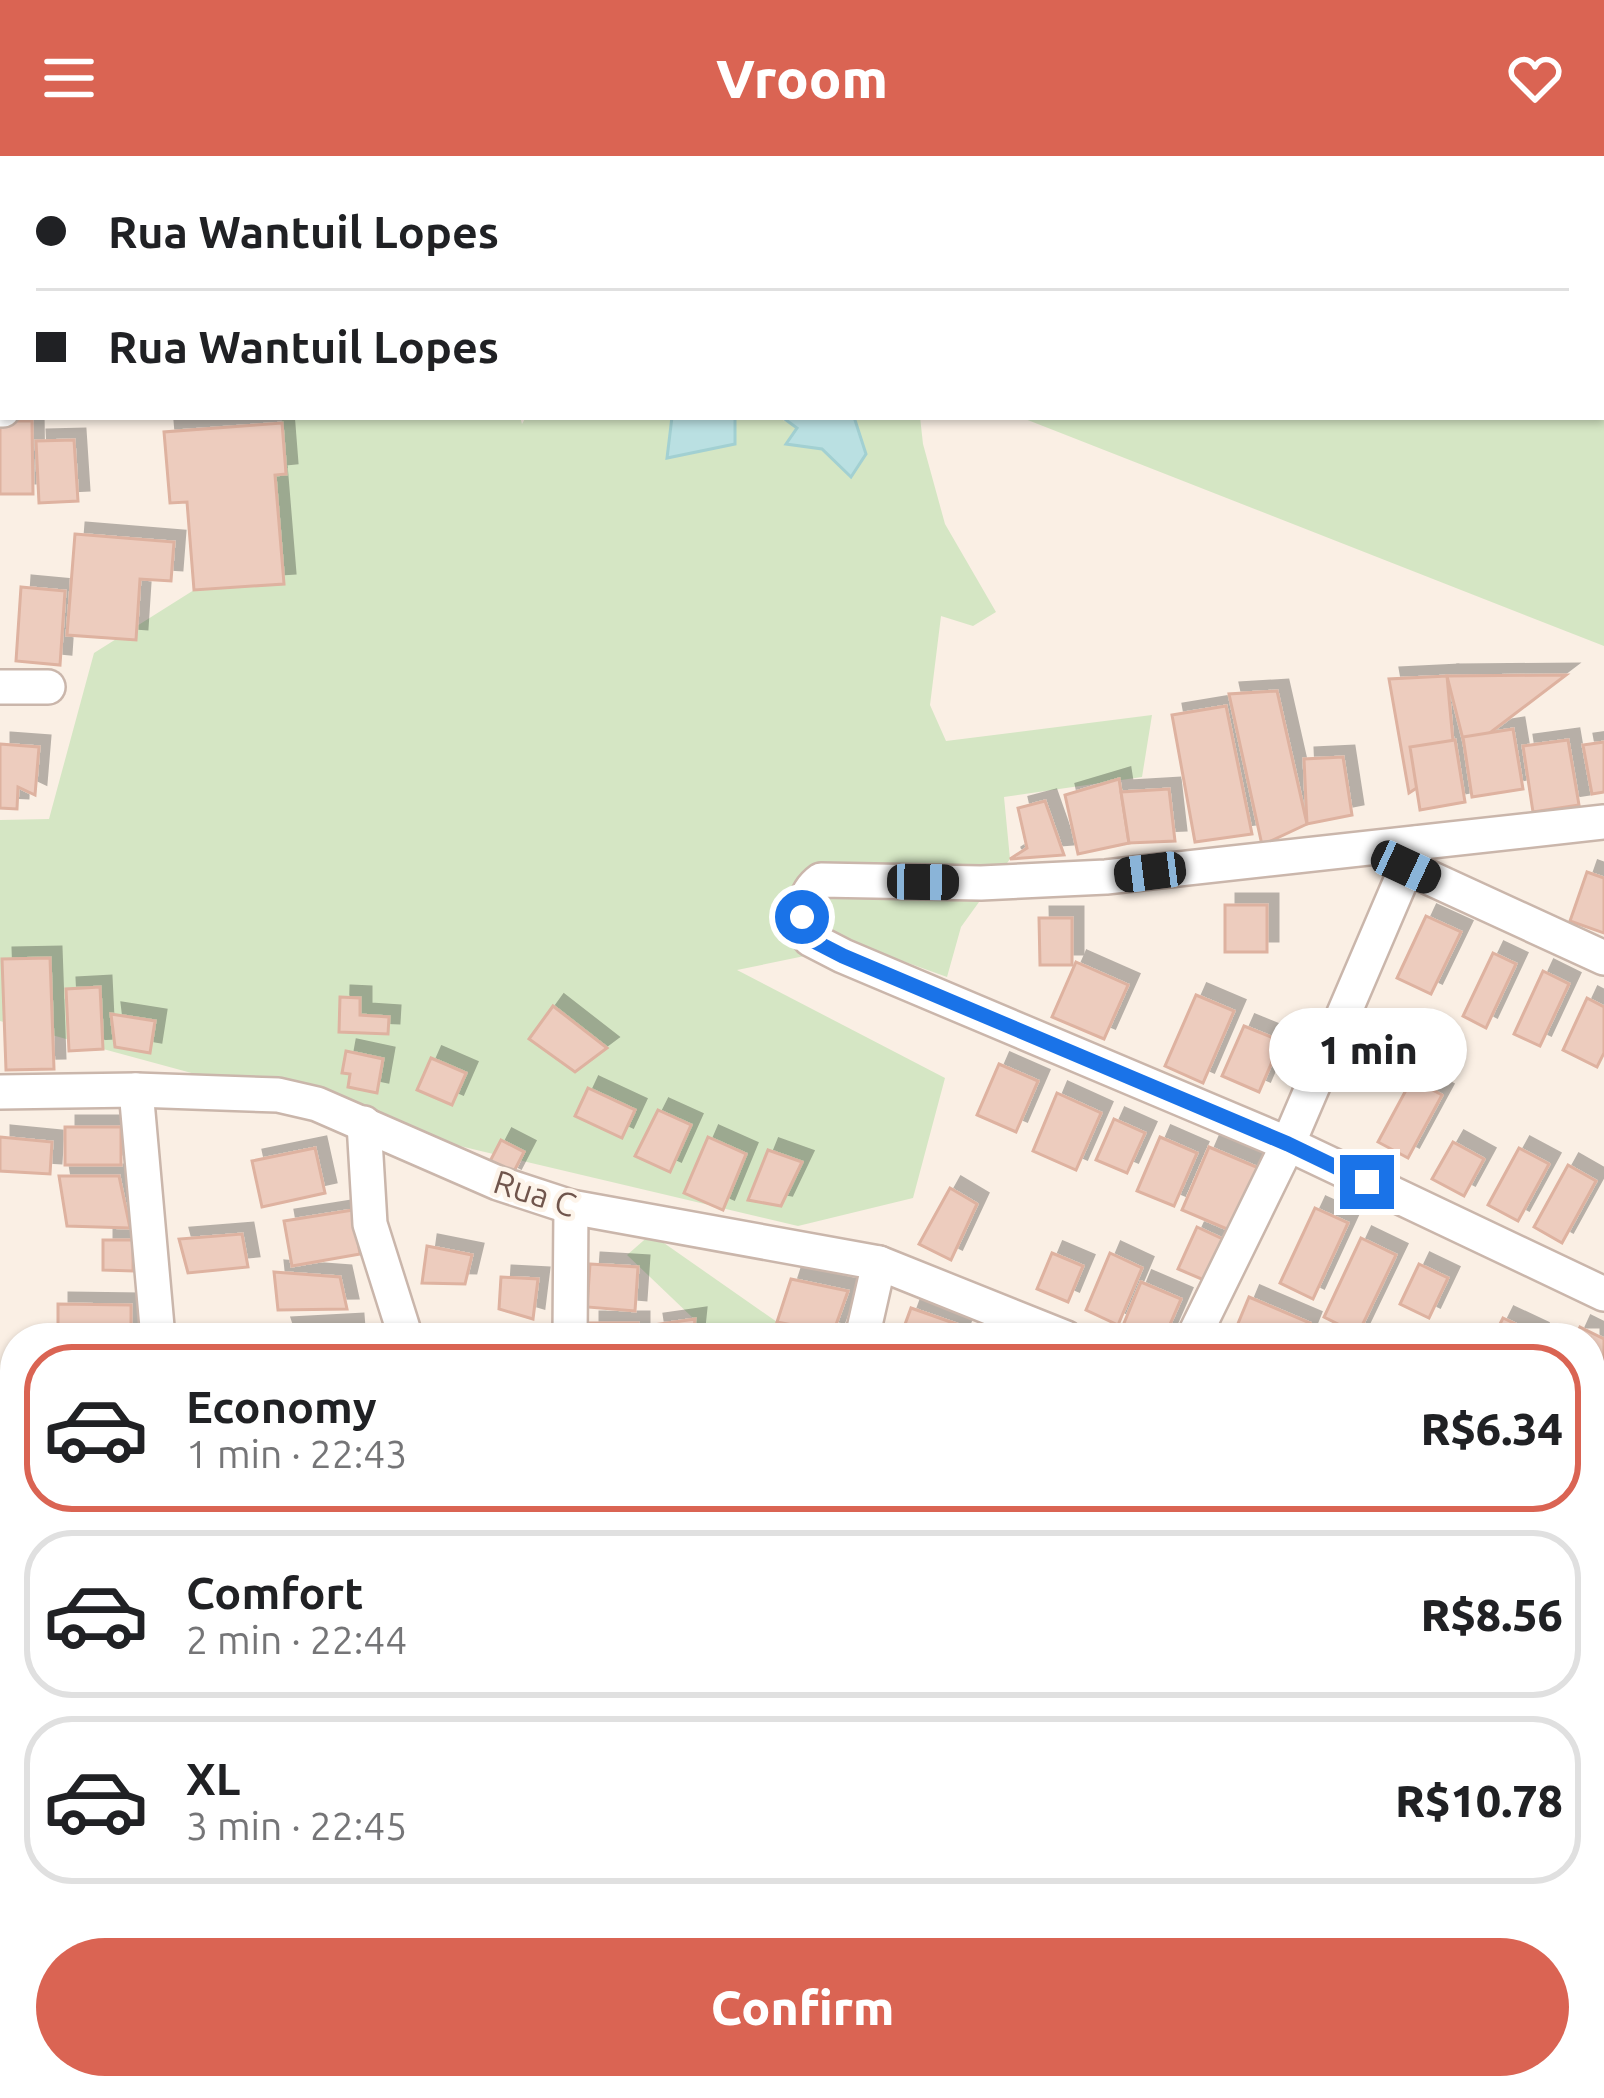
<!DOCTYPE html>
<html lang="en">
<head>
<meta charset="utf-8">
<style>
  body { margin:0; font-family:Ubuntu,sans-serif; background:#f2f2f2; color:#202124; height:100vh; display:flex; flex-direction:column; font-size:45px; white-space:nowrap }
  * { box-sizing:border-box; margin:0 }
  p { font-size:39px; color:#757577 }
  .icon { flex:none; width:66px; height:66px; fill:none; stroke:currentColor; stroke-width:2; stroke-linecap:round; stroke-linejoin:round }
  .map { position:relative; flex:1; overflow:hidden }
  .drawer { position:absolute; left:0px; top:1167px; width:1605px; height:777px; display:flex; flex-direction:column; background:#fff; border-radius:48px 48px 0 0; box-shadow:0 3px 9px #0004 }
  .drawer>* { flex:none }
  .guide { position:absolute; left:0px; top:0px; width:1605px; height:264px; box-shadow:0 3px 9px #0004; display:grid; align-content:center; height:264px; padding:0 36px; background:#fff }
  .end { position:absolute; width:54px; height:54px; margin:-27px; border:15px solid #1a73e8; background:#fff; box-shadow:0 0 0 6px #fff }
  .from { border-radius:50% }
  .bubble { position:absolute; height:84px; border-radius:42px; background:#fff; box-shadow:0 3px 9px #0004; font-size:39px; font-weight:800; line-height:84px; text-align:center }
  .car { position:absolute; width:36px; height:72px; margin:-36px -18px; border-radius:15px; box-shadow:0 0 9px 3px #0007; background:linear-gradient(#222 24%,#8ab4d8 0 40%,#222 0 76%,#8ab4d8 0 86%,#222 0) }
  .guide b { display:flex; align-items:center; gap:42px; height:114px; font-size:45px }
  .guide b+b { border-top:3px solid #e0e0e0 }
  .guide i { width:30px; height:30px; background:#202124 }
  ul { padding:21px 0 0; list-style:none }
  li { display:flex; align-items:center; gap:36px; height:168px; margin:0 24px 18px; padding:0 12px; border:6px solid #e0e0e0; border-radius:48px }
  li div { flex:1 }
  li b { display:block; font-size:45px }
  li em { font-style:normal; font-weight:800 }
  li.current { border-color:#da6453 }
  li>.icon { width:108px; height:108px; stroke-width:1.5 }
  .button { display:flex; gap:24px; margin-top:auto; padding:24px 36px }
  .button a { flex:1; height:138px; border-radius:72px; background:#da6453; color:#fff; font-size:48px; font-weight:800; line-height:138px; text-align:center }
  header { display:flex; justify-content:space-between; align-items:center; height:156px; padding:0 36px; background:#da6453; color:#fff; font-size:54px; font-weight:800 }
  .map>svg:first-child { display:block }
  .green { fill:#d5e6c4 }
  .water { fill:#bae0e2; stroke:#a2d0d2; stroke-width:3 }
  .building { fill:#edccbe; stroke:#deb2a0; stroke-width:3; filter:url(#shadow) }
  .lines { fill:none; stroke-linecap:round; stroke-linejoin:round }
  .street-casing { stroke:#cab6ab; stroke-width:38 }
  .street { stroke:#fff; stroke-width:33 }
  .route { stroke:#1a73e8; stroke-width:15 }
  .labels { text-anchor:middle; stroke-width:9; stroke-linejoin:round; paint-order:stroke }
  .street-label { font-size:33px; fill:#70554c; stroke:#fdf4ea }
</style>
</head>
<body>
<header><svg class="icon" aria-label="menu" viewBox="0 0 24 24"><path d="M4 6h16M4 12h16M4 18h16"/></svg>Vroom<svg class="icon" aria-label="heart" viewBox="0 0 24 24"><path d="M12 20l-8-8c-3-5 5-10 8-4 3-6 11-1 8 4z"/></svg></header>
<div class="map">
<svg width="1604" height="1942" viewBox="0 0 1604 1942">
  <defs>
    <filter id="shadow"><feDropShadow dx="11" dy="-11" stdDeviation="0" flood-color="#0004"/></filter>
  </defs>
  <rect width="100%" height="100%" fill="#faefe4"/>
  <g class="green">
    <path d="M103 0H490V3H105Z"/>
    <path d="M598 0H1604V490L1020 261H1602V3Z"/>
    <path d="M284 261H520L522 268 526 261H672L667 301C706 278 753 240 797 272L787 288 866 298 854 261H920L923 288 945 368 996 456 973 470 941 460 930 549 946 585 1152 559 1142 621 1004 641 1010 703 961 771 947 821 858 789 737 814 945 922 913 1042 798 1070 464 991 0 865V664L49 663 94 497 194 434Z"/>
    <path d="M651 1078 777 1166 771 1182H693L694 1163 627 1099Z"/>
    <path d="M1590 1570 1604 1581V1773L1590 1767Z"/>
    <path d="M29 1929H165L167 1941 183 1942H30Z"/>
    <path d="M760 1929H1521L1529 1942H1426L1417 1934 1404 1942H753Z"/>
  </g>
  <g class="water">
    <path d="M672 261H735V288L667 302Z"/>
    <path d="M782 261H854L866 298 851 321 822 293 786 288 797 272Z"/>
  </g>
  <g class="building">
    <path d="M0 265H32L33 338H0Z"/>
    <path d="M282 267 286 318 275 319 284 428 194 434 187 346 170 347 164 276Z"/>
    <path d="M74 284 78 345 39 347 36 285Z"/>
    <path d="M75 378 174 386 171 425 140 423 136 484 67 479Z"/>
    <path d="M21 431 65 435 60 509 16 505Z"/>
    <path d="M1566 519 1466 595 1447 520Z"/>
    <path d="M1447 520 1455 607 1409 637 1389 523Z"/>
    <path d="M1277 535 1307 668 1262 689 1229 538Z"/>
    <path d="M1226 550 1252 678 1195 686 1172 559Z"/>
    <path d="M1513 573 1523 633 1472 641 1463 581Z"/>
    <path d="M1455 584 1465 646 1420 654 1410 591Z"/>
    <path d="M1568 584 1579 649 1533 656 1523 590Z"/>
    <path d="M1604 586V636L1592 638 1583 589Z"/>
    <path d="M0 588 39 591 35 639 18 631 17 653 0 652Z"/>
    <path d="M1343 601 1352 659 1307 668 1304 603Z"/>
    <path d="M1119 623 1129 687 1078 698 1065 639Z"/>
    <path d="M1169 633 1175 685 1129 687 1121 636Z"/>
    <path d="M1045 645 1064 699 1010 703 1027 692 1018 652Z"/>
    <path d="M1587 716 1604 722V777L1570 765Z"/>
    <rect x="1225" y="749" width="42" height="47"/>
    <path d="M1426 760 1461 776 1431 838 1397 822Z"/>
    <path d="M1039 762H1072V809H1040Z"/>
    <path d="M1493 797 1516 808 1486 872 1463 860Z"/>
    <path d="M50 802 54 913 6 914 2 803Z"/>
    <path d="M1076 806 1128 829 1104 883 1052 861Z"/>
    <path d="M1543 815 1569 828 1540 890 1514 878Z"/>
    <path d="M100 831 103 893 69 895 66 833Z"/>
    <path d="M1196 839 1234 855 1203 927 1165 910Z"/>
    <path d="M340 841 360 842V859L389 861 388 878 339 876Z"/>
    <path d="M1587 842 1604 851V897L1597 911 1563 894Z"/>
    <path d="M553 850 607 892 575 916 529 883Z"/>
    <path d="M111 858 155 865 150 897 115 891Z"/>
    <path d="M1244 870 1281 885 1259 936 1222 920Z"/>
    <path d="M346 895 383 903 377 937 348 931 350 918 342 917Z"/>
    <path d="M431 902 466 917 452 949 417 934Z"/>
    <path d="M999 908 1038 925 1016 976 977 959Z"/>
    <path d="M1412 923 1442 939 1408 1002 1378 986Z"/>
    <path d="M588 932 635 954 622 982 575 960Z"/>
    <path d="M1057 937 1101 957 1076 1014 1033 995Z"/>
    <path d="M658 954 691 969 670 1016 635 1000Z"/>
    <path d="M1114 963 1145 977 1127 1017 1096 1004Z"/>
    <rect x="65" y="971" width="56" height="38"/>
    <path d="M0 981 52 986 50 1018 0 1015Z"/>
    <path d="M708 981 746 998 723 1054 684 1037Z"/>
    <path d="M1160 981 1197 997 1174 1050 1137 1035Z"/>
    <path d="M501 984 524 996 510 1023 487 1011Z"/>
    <path d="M1453 986 1484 1003 1464 1040 1432 1023Z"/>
    <path d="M1209 991 1261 1013 1234 1076 1182 1054Z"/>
    <path d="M315 992 325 1037 262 1051 252 1005Z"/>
    <path d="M1519 992 1549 1008 1518 1065 1488 1049Z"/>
    <path d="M768 994 802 1006 781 1050 748 1044Z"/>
    <path d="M1568 1009 1596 1025 1562 1087 1534 1071Z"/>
    <path d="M59 1020H119L130 1072 67 1070Z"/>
    <path d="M950 1032 977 1048 951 1104 919 1088Z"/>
    <path d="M1315 1052 1348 1067 1313 1143 1280 1127Z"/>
    <path d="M353 1054 360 1098 292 1110 284 1065Z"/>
    <path d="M1197 1071 1229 1086 1211 1127 1178 1113Z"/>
    <path d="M242 1078 248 1111 188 1117 179 1083Z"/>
    <path d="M1361 1082 1396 1099 1358 1178 1324 1161Z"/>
    <path d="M103 1084H133V1115L103 1114Z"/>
    <path d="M427 1090 472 1099 465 1128 422 1127Z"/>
    <path d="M1052 1097 1083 1110 1068 1146 1037 1133Z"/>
    <path d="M1110 1097 1142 1112 1118 1169 1086 1154Z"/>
    <path d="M590 1108 638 1111 635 1155 587 1151Z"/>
    <path d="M1419 1108 1448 1122 1429 1162 1400 1148Z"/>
    <path d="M274 1116 340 1121 347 1153 278 1154Z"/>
    <path d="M501 1121 538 1123 533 1163 499 1153Z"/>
    <path d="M791 1123 848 1135 833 1177 777 1166Z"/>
    <path d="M1141 1126 1181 1143 1164 1182H1144L1122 1172Z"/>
    <path d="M1249 1141 1310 1167 1304 1182H1232Z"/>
    <path d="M58 1148 131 1149V1182H58Z"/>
    <path d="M911 1152 962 1170 957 1182H900Z"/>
    <path d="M1503 1162 1537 1178 1535 1182H1493Z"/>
    <path d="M695 1163 693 1182H655L653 1169Z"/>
    <rect x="589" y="1167" width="49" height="15"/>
    <path d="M352 1169 353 1182H284L281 1173Z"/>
    <path d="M1580 1171 1604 1183V1202L1590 1232V1182H1575Z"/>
    <path d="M1604 1287V1322L1590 1311V1304Z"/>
    <path d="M0 1635H5L10 1713 0 1714Z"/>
    <path d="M1590 1883 1604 1894V1942H1545L1532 1929H1590Z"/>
    <path d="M15 1896V1929H28L30 1942H0V1903Z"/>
    <rect x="112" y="1929" width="46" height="13"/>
    <path d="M254 1929H296L297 1940 256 1942Z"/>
    <path d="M301 1929H347L350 1942H303Z"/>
    <path d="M439 1929H494L500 1942H433L429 1933Z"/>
    <path d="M662 1929H757L752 1942H697Z"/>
    <path d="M1078 1929H1136L1143 1934 1140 1942H1074Z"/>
  </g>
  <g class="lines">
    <defs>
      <g id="street">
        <path d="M0 254H3"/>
        <path d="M0 531H48"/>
        <path d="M1604 666 1106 721 981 727 821 724C803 737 798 764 810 783L843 800 1288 988 1604 1138"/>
        <path d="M1406 711 1604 802"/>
        <path d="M136 934 158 1182"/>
        <path d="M0 936 136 934 278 939 317 948 498 1027 571 1051 879 1107 1066 1182"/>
        <path d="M364 967 370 1068 406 1182"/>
        <path d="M570 1182 571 1051"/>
        <path d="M862 1182 879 1107"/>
        <path d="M1193 1182 1288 988 1417 687"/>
        <path d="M1590 1380 1604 1378"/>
        <path d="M0 1753H15"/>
        <path d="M191 1929 192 1942"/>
        <path d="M522 1929 527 1942"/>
        <path d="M585 1942 588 1929"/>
      </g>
    </defs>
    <use href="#street" class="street-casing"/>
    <use href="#street" class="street"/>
  </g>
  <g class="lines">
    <path class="route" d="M802 761 810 783 843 800 1288 988 1367 1026"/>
  </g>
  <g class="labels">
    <g class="street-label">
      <text transform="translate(535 1037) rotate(18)" y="12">Rua C</text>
    </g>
  </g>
</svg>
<i class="end from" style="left:802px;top:761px"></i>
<i class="end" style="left:1367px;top:1026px"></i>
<div class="bubble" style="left:1269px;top:852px;width:198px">1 min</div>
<i class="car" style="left:1406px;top:711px;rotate:115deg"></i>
<i class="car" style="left:1150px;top:716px;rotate:263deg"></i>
<i class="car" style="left:923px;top:726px;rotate:91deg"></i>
<div class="guide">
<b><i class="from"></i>Rua Wantuil Lopes</b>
<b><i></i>Rua Wantuil Lopes</b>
</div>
<section class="drawer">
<ul>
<li class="current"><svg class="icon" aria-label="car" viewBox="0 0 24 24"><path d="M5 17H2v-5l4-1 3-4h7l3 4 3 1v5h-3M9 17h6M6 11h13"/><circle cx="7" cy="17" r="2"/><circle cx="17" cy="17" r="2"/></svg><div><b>Economy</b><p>1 min · 22:43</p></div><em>R$6.34</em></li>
<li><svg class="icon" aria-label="car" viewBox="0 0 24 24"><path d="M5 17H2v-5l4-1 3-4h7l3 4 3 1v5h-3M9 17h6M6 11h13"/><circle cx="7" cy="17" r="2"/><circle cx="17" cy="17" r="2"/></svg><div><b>Comfort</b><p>2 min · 22:44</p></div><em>R$8.56</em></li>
<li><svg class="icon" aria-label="car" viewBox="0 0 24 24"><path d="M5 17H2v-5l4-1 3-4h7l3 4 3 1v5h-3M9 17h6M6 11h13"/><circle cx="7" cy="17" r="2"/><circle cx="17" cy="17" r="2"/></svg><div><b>XL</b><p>3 min · 22:45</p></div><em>R$10.78</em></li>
</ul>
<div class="button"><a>Confirm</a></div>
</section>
</div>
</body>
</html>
